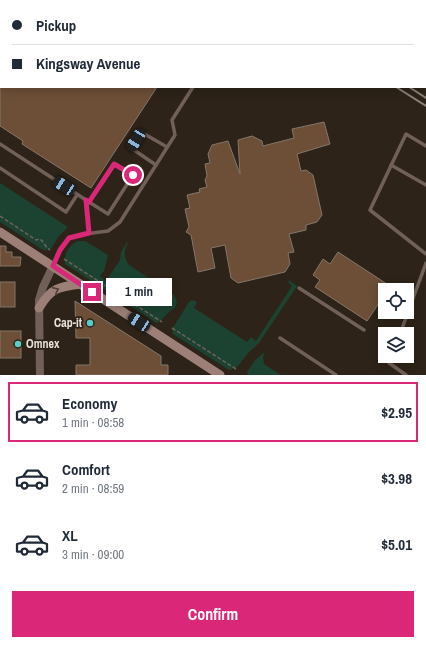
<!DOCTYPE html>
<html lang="en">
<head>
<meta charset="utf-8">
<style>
  body { margin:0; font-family:"Archivo Narrow",sans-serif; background:#f6f6f7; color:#1f2937; height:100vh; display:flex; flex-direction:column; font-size:15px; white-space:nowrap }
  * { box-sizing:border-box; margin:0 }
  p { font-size:13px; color:#747a83 }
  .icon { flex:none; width:22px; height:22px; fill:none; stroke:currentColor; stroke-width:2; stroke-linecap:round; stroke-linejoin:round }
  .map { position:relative; height:375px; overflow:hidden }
  .details { display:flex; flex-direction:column; background:#fff; flex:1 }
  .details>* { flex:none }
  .banner { position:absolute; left:0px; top:0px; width:426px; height:88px; box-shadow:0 2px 10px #0003; display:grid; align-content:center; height:88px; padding:0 12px; background:#fff }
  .fabs { position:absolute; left:378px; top:283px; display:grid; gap:8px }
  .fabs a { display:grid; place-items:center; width:36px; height:36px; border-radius:0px; background:#fff; box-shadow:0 2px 10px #0003; font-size:20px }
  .end { position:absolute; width:18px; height:18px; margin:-9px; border:5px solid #db2777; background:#fff; box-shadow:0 0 0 2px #fff }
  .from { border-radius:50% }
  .bubble { position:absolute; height:28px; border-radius:0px; background:#fff; box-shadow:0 2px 10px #0003; font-size:13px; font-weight:800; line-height:28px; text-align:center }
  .car { position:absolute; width:12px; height:24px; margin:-12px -6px; border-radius:5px; box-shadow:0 0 3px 1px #0007; background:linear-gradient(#222 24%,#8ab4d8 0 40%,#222 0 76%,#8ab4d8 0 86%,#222 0) }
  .banner b { display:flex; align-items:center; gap:14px; height:38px; font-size:15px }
  .banner b+b { border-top:1px solid #e0e1e3 }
  .banner i { width:10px; height:10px; background:#1f2937 }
  ul { padding:7px 0 0; list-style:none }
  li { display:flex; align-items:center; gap:12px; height:60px; margin:0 8px 6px; padding:0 4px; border:2px solid transparent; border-radius:0px }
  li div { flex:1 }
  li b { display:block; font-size:15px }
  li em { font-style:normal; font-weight:800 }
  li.current { border-color:#db2777 }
  li>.icon { width:36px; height:36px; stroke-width:1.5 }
  .button { display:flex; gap:8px; margin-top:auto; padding:8px 12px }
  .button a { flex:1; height:46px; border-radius:0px; background:#db2777; color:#fff; font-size:16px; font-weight:800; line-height:46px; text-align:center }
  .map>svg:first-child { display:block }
  .green { fill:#1c4231 }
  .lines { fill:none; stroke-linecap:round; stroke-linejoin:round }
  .stream { stroke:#3c6c76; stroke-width:2 }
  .building { fill:#6d4f37; stroke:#84766a }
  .path { stroke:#6c6359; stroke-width:1.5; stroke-dasharray:4 2; stroke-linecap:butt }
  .service { stroke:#715f5a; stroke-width:3.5 }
  .tertiary { stroke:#715f5a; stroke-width:8 }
  .secondary { stroke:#9c8078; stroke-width:9 }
  .rail { stroke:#8a8279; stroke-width:2 }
  .oneway { stroke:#4e3f35 }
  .route { stroke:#db2777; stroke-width:5 }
  .poi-dot { fill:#56cec4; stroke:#2d2318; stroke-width:1.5 }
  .labels { text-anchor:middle; stroke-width:3.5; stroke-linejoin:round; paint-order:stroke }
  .poi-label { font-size:12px; font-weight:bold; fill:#e9e2db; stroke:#2d2318; text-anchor:end }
</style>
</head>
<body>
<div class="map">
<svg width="426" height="375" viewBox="0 0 426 375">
  <rect width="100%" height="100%" fill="#2d2318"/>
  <g class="green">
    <path d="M0 183 68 227 58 237 51 249 47 250H43L0 222Z"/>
    <path d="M78 241H85L108 255 104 271 100 276 106 281 120 260 121 252 127 242 128 243C123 251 124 258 129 265L174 295 177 301 175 308C167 312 164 319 157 323L65 264C64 253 68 246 78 241Z"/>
    <path d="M289 280 297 286 259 343 249 352 237 367 229 370 173 334 172 329 174 326 189 302 192 300 197 302 194 308 247 342 251 337 256 341 292 286 288 282Z"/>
    <path d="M265 352 263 357 264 364 281 375H248L247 372 256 359Z"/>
  </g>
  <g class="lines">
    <g class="stream">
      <path d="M352 0 353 1"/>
      <path d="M425 48H426"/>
    </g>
  </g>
  <g class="building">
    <path d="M0 87H157L91 188 22 144 23 141 0 126Z"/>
    <path d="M324 122 330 144 297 154 301 171 306 170 313 175 322 215 317 222 306 225V230L289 234 294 252 288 253 290 264 285 272 238 283 231 278 225 245 211 248 215 268 198 272 191 235 186 232 189 227 185 209 190 208 187 195 200 192 199 189 207 187 205 180 207 176 205 164 210 163 208 154 212 145 228 141 240 174 238 140 252 136 262 141 263 146 294 138 292 129Z"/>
    <path d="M0 246H6V252H12V257H21L20 266H0Z"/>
    <path d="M338 252 390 286 388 290H385V294L367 321 315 287 320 280 313 275 323 259 330 264Z"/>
    <rect x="0" y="282" width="15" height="25"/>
    <path d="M75 301 161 356V365H168V375H76V365H90V338H76Z"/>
    <rect x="0" y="331" width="21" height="27"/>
  </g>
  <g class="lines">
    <g class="path">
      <path d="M0 216 36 240 40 239C44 242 45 247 50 250"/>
      <path d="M64 259 162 322"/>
      <path d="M172 328 236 369"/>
    </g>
    <g class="service">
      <path d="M228 0 229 1"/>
      <path d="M0 144 86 200 89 233"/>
      <path d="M426 146 406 134 370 210 426 254"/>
      <path d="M156 165 131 148 141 132 167 147"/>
      <path d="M391 165 426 185"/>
      <path d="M0 168 66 212 77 195"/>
      <path d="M86 200 89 202 108 214 133 175 115 164 89 202"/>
      <path d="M53 266 60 250 69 238 85 234 108 231 120 222 175 135 172 120 193 87"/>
      <path d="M299 288 364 330"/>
      <path d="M400 334 426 263"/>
      <path d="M280 338 336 375"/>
      <path d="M392 356 389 363 406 375"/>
    </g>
    <path class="tertiary" d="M40 375 39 300 43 287 53 266"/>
    <g class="secondary">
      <path d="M0 232 220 375"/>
      <path d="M39 308C51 288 58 287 80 284"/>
    </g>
    <g class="rail">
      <path d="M262 0 264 1"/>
      <path d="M275 0 276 1"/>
      <path d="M396 87 426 106"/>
      <path d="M409 87 426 98"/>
    </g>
  </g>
  <defs><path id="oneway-chevron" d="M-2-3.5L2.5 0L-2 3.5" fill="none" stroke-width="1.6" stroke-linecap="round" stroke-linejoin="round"/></defs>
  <use class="oneway" href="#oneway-chevron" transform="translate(56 290) rotate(-25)"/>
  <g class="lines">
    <path class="route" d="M92 292 53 266 60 250 69 238 89 233 86 200 89 202 114 164 133 175"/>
  </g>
  <g class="poi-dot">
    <circle cx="90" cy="323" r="4"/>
    <circle cx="18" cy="344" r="4"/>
  </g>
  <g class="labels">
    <g class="poi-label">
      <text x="82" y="327">Cap-it</text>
      <text x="26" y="348" text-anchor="start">Omnex</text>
    </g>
  </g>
</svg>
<div class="fabs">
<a><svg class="icon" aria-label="locate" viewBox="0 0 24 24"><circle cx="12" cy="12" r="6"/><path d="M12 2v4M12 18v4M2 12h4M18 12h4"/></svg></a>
<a><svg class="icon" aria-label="layers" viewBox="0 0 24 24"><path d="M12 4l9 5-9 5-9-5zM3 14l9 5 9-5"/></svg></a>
</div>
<i class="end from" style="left:133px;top:175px"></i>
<i class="end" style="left:92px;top:292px"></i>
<div class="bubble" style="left:106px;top:278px;width:66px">1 min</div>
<i class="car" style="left:136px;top:140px;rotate:212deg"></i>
<i class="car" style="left:64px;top:186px;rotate:303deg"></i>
<i class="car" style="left:139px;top:322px;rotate:303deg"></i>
<div class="banner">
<b><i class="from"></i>Pickup</b>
<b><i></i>Kingsway Avenue</b>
</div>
</div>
<section class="details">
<ul>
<li class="current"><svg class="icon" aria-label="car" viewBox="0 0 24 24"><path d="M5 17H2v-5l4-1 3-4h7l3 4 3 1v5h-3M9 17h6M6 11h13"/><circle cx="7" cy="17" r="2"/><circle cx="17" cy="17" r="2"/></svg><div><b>Economy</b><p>1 min · 08:58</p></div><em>$2.95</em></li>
<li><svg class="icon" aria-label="car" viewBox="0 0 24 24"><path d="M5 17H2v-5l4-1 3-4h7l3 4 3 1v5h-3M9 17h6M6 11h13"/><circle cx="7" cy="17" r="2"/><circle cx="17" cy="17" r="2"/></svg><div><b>Comfort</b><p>2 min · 08:59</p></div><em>$3.98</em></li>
<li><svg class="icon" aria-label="car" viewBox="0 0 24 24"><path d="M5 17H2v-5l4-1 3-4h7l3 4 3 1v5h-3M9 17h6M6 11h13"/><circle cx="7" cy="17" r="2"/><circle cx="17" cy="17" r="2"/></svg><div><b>XL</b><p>3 min · 09:00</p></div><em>$5.01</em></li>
</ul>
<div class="button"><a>Confirm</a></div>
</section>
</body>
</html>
